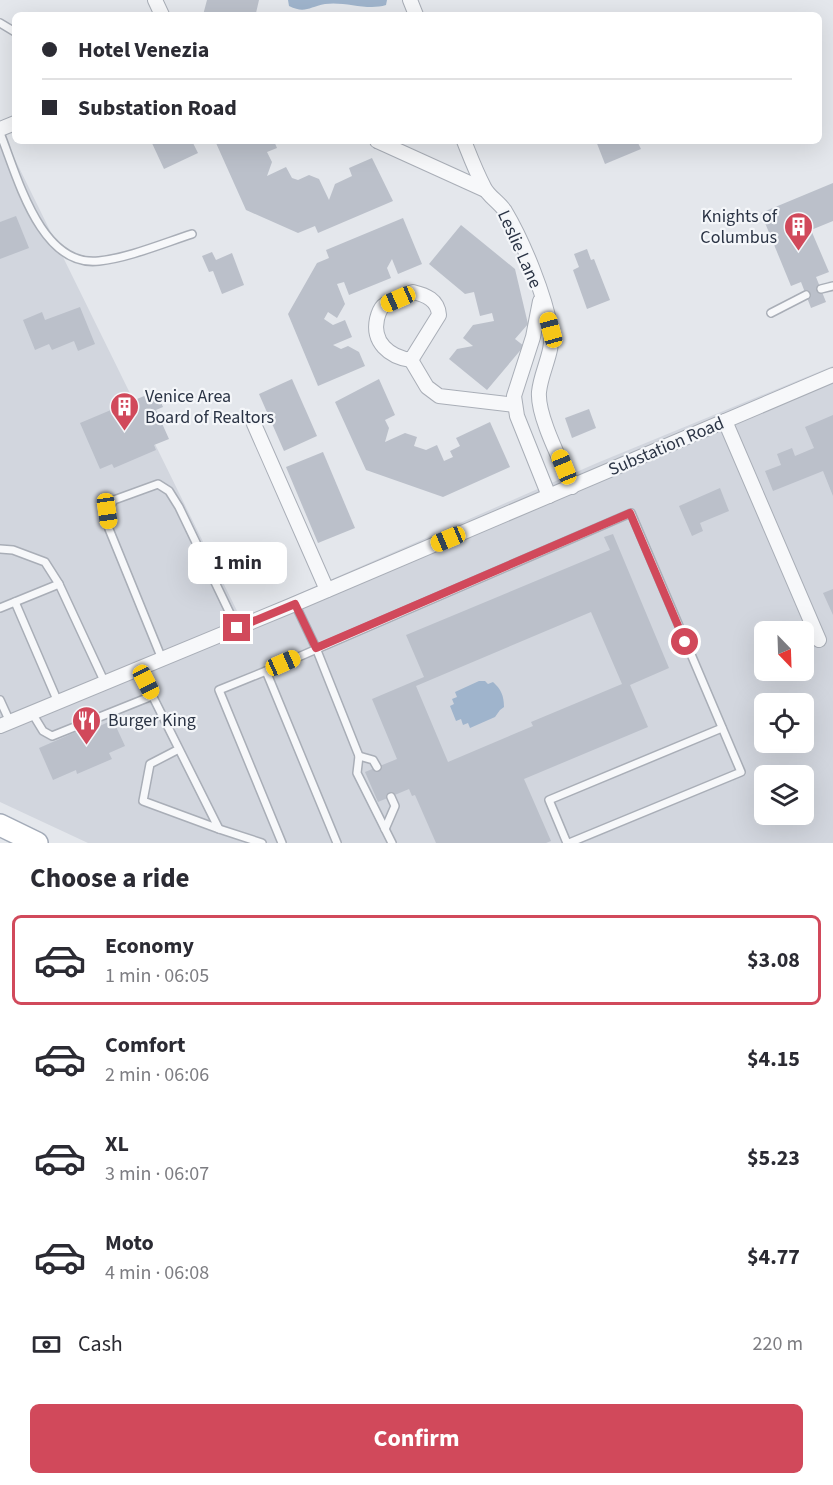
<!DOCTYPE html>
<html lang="en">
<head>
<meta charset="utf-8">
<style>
  body { margin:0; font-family:"Source Sans 3",sans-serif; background:#f2f2f3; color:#2b2b33; height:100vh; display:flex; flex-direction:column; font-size:22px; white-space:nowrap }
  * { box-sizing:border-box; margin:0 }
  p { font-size:20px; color:#7c7c81 }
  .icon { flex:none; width:33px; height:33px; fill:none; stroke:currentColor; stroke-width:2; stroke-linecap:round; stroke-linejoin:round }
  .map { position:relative; height:843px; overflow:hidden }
  .side { display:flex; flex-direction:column; background:#fff; flex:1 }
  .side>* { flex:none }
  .hud { position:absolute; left:12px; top:12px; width:810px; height:132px; border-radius:9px; box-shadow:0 6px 24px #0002; display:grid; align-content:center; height:132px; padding:0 30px; background:#fff }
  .needle { width:39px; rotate:157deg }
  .fabs { position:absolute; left:754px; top:621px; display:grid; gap:12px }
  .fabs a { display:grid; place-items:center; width:60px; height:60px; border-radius:9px; background:#fff; box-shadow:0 6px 24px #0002; font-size:30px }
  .end { position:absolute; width:27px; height:27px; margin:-14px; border:8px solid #d1495b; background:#fff; box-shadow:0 0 0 3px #fff }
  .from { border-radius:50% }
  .bubble { position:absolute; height:42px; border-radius:9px; background:#fff; box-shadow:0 6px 24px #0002; font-size:20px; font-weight:700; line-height:42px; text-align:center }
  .car { position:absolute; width:18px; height:36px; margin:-18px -9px; border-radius:8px; box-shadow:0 0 4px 2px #0007; background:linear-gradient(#f5c518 24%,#345 0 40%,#f5c518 0 76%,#345 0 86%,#f5c518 0) }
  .hud b { display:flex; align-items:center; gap:21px; height:57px; font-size:22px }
  .hud b+b { border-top:2px solid #e1e1e2 }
  .hud i { width:15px; height:15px; background:#2b2b33 }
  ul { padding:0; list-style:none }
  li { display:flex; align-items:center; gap:18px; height:90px; margin:0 12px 9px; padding:0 18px; border:3px solid transparent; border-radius:9px }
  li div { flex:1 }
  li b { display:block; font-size:22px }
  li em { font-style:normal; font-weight:700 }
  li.selected { border-color:#d1495b }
  li>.icon { width:54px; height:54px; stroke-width:1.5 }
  h2 { padding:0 30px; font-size:27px; line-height:72px }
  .pay { display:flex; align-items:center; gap:15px; height:66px; padding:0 30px; font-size:22px }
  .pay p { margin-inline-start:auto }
  .button { display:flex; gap:12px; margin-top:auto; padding:12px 30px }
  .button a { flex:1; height:69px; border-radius:9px; background:#d1495b; color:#fff; font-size:24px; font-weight:700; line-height:69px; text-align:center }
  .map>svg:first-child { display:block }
  .built { fill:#d2d6de; fill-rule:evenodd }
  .water { fill:#9fb4cc }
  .building { fill:#bbc0ca; fill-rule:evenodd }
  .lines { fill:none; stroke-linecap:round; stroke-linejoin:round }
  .service-casing { stroke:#a9aeb7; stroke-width:10 }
  .minor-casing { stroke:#a9aeb7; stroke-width:16 }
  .primary-casing { stroke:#a3abb8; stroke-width:24 }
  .service { stroke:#f7f8fa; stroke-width:7 }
  .minor { stroke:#f7f8fa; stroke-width:14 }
  .primary { stroke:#fff; stroke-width:21 }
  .route { stroke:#d1495b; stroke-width:8 }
  .labels { text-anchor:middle; stroke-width:4.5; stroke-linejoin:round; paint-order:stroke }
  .poi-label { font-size:18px; fill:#2b3445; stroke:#f4f6f9; text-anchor:start }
  .street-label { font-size:18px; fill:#2b3445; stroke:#f4f6f9 }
</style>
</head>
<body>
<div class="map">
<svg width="833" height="843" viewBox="0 0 833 843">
  <rect width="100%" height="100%" fill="#e4e7ec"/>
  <path class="built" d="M2 133 241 619 597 463 833 366V843H88L0 802V134ZM765 632H804V670H765ZM765 704H804V742H765ZM765 776H804V814H765Z"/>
  <g class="water">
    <path d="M288 0H387L386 5C367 11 345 1 325 4 309 7 305 14 289 6Z"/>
    <path d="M479 681H485L488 684 493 682C501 689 504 696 504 707L500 710 495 717 470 728 468 723 463 725 461 719 456 721 450 706 454 704 452 699 457 697 455 692Z"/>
  </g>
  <g class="building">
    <path d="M207 0H259L256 13 258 15H203Z"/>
    <path d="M151 141H181L182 143 192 141 198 153 164 169Z"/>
    <path d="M220 141H274L277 148 267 152 272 162 267 176 286 167 292 178 298 180 309 175 319 179 329 200 335 184 352 176 349 168 372 158 393 201 318 233 315 226 298 233 246 210 216 143Z"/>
    <path d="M596 141H637L641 149 605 164Z"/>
    <path d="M833 183V221L811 230 829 272 816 277 826 302 811 308 801 282 791 286 761 213Z"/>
    <path d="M16 216 29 248 0 259V222Z"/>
    <path d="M403 218 422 264 398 274 392 259 387 268 391 278 349 295 344 282 337 284 345 304 337 318 328 312 324 319 333 325 345 320 352 337 333 345 341 349 348 346 359 352 365 366 318 386 288 314 317 263 329 258 326 250Z"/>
    <path d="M461 225 515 269 528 324 515 339 524 346 487 390 449 359 457 349 473 346 463 338 473 325 494 321 492 313 480 316 474 292 465 294 429 264Z"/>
    <path d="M587 249 591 260 594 259 610 300 587 309 573 270 579 267 574 254Z"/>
    <path d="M212 252 216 260 232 253 244 285 222 294 213 271 209 272 202 256Z"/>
    <path d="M80 307 95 344 78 351 74 341 52 350 49 344 35 350 23 320 42 312 45 320Z"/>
    <path d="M292 379 317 436 284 451 259 394Z"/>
    <path d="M379 379 395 415 385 420 389 428 385 442 405 433 417 437 414 446 426 450 437 445 444 461 453 457 450 451 460 446 456 438 490 422 510 467 443 497 366 470 335 402Z"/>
    <path d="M156 391 163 407 156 410 169 439 154 445 156 450 114 468 112 464 100 469 80 423Z"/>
    <path d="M589 409 596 428 572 438 565 418Z"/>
    <path d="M833 415V496L823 471 773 491 765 471 781 465 777 454 792 448 795 456 814 448 805 427Z"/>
    <path d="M323 452 355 528 318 543 286 467Z"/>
    <path d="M720 488 729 511 700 523 703 531 692 536 679 506Z"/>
    <path d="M613 534 669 668 630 685 648 727 524 779 551 841 546 843H436L415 795 412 796 409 789 378 802 365 772 397 759 372 699 424 677 406 635 610 550 604 537ZM591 612 622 684 531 722 533 726 448 762 416 686Z"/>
    <path d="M833 589V615L823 593Z"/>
    <path d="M113 720 125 746 109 753 112 759 77 774 76 770 53 780 39 748 85 728 86 732Z"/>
  </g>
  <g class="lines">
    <defs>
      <g id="service">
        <path d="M0 23 15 32"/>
        <path d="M0 133C17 175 40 268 99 261 128 258 164 243 192 234"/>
        <path d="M821 289 833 286"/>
        <path d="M771 313 806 295"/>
        <path d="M0 549 13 550 45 562 59 584 105 683"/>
        <path d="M15 602 58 702"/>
        <path d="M295 604 316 648 359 756 357 773 392 843"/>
        <path d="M0 608 59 584"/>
        <path d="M162 659 109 529 107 511 114 500 158 484 169 491 179 507 237 628"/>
        <path d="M139 669 219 829 143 801 150 764 179 749"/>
        <path d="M266 671 219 690 282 843"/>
        <path d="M0 700 10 722"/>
        <path d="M32 713 43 731 52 736 152 696"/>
        <path d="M359 756 373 760 377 767"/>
        <path d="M219 829 262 843"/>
        <path d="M385 829 395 806 391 797"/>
        <path d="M337 843 266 671 631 513 741 772 569 843"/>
        <path d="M567 843 549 800 722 728"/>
      </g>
      <g id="minor">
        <path d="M155 0 162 15"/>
        <path d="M410 0 416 15"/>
        <path d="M0 129 15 123"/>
        <path d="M377 141 485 190"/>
        <path d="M464 141C470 156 476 172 484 187 488 196 499 202 505 211 523 241 545 295 551 330 554 352 541 371 539 392 537 416 562 463 572 487"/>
        <path d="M413 292C426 295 438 300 439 315L411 360C389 357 372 342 377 319 378 315 380 309 383 306 389 300 404 296 413 292Z"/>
        <path d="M540 301 533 337 514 396 517 416 549 496"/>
        <path d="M411 360 427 387 439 396 515 405"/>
        <path d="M725 421 819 640"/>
        <path d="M254 424 327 590"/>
        <path d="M0 726 290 606 833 375"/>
      </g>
      <path id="primary" d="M0 825 37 843"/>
    </defs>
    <use href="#service" class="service-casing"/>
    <use href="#minor" class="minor-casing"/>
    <use href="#primary" class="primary-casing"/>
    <use href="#service" class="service"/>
    <use href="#minor" class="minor"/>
    <use href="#primary" class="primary"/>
  </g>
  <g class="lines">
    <path class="route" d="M237 628 295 604 316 648 630 513 685 642"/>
  </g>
  <defs>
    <symbol id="building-pin" viewBox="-11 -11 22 30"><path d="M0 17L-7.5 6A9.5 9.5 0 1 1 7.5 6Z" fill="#d1495b" stroke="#f4f6f9"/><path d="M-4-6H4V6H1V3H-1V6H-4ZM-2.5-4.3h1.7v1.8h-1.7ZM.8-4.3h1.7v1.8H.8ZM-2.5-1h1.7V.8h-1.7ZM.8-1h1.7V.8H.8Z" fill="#fff"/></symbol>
    <symbol id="restaurant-pin" viewBox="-11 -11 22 30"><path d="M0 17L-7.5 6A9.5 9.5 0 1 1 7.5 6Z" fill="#d1495b" stroke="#f4f6f9"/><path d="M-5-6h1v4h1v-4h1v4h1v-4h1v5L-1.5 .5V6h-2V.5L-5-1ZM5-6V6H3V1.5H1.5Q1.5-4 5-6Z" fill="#fff"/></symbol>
  </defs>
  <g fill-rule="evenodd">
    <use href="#building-pin" x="782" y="210" width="33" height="45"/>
    <use href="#building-pin" x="108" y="390" width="33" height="45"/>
    <use href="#restaurant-pin" x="70" y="704" width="33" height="45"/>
  </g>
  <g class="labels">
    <g class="poi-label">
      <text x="777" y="222" text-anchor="end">Knights of<tspan x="777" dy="21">Columbus</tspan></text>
      <text x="145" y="402">Venice Area<tspan x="145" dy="21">Board of Realtors</tspan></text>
      <text x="108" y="726">Burger King</text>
    </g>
    <g class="street-label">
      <text transform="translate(520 249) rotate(66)" y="6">Leslie Lane</text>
      <text transform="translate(666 446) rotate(-23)" y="6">Substation Road</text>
    </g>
  </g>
</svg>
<div class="fabs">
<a><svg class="needle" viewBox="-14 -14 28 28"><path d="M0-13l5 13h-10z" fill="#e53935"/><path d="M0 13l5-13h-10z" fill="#7c7c81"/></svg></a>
<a><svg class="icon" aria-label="locate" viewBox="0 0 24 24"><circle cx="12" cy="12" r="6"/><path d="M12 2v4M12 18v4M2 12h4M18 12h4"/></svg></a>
<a><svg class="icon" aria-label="layers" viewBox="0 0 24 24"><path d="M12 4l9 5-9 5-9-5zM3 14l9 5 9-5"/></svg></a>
</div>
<i class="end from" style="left:685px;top:642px"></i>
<i class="end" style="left:237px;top:628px"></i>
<div class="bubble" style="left:188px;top:542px;width:99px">1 min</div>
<i class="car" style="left:398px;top:299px;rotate:246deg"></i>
<i class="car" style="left:551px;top:330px;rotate:345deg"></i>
<i class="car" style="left:564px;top:467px;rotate:338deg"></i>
<i class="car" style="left:107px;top:511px;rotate:172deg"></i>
<i class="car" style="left:448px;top:539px;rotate:247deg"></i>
<i class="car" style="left:283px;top:663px;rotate:66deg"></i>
<i class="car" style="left:146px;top:682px;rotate:153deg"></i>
<div class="hud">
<b><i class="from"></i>Hotel Venezia</b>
<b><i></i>Substation Road</b>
</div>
</div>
<section class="side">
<h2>Choose a ride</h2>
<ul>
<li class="selected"><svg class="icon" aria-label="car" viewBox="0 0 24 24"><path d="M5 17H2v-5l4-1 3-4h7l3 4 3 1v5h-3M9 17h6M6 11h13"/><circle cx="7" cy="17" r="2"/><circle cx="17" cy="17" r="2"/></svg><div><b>Economy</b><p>1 min · 06:05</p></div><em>$3.08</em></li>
<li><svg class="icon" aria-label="car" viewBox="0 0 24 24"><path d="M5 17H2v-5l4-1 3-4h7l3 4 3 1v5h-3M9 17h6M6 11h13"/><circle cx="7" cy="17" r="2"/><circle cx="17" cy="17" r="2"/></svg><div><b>Comfort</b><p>2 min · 06:06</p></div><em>$4.15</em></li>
<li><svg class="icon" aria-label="car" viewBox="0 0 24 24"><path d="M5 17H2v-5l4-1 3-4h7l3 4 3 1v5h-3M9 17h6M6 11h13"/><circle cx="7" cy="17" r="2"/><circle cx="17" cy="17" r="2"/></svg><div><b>XL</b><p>3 min · 06:07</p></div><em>$5.23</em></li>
<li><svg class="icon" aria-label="car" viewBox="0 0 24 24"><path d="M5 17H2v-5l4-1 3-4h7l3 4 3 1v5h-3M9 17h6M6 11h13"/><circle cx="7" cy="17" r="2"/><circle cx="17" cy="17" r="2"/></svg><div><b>Moto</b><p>4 min · 06:08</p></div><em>$4.77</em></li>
</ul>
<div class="pay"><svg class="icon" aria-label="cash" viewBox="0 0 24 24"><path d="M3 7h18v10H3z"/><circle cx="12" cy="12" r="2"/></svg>Cash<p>220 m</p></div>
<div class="button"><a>Confirm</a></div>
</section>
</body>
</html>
